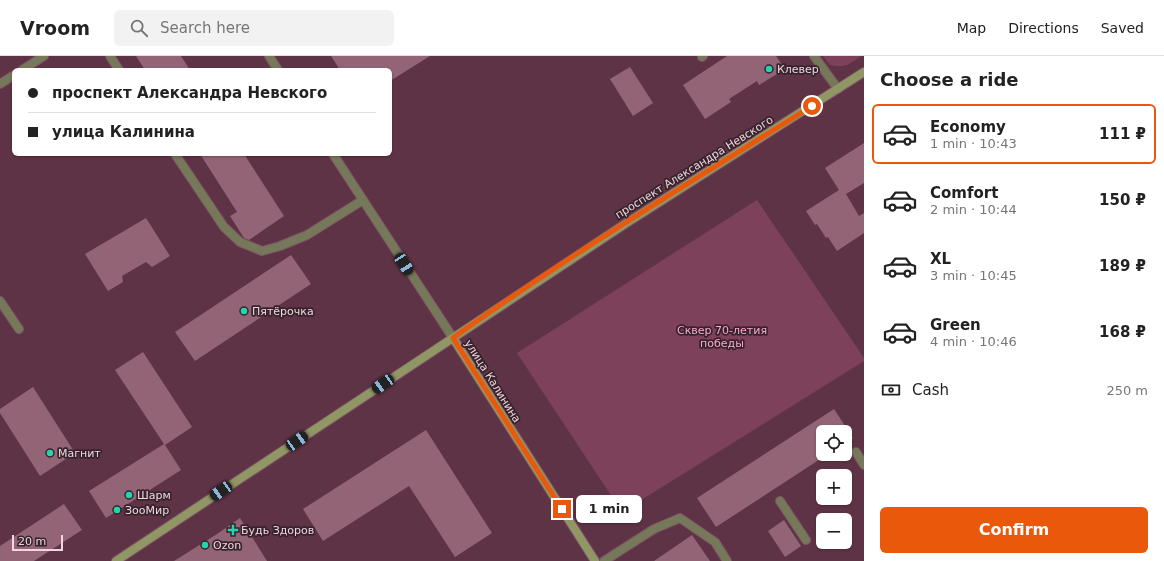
<!DOCTYPE html>
<html lang="en">
<head>
<meta charset="utf-8">
<style>
  body { margin:0; font-family:"DejaVu Sans",sans-serif; background:#f2f2f2; color:#222; height:100vh; display:flex; flex-direction:column; font-size:15px; white-space:nowrap }
  * { box-sizing:border-box; margin:0 }
  p { font-size:13px; color:#767676 }
  .icon { flex:none; width:22px; height:22px; fill:none; stroke:currentColor; stroke-width:2; stroke-linecap:round; stroke-linejoin:round }
  .map { position:relative; flex:1; overflow:hidden }
  .drawer { display:flex; flex-direction:column; background:#fff; width:300px }
  .drawer>* { flex:none }
  .guide { position:absolute; left:12px; top:12px; width:380px; height:88px; border-radius:6px; box-shadow:0 1px 3px #0004; display:grid; align-content:center; height:88px; padding:0 16px; background:#fff }
  .tools { position:absolute; left:816px; top:369px; display:grid; gap:8px }
  .tools a { display:grid; place-items:center; width:36px; height:36px; border-radius:6px; background:#fff; box-shadow:0 1px 3px #0004; font-size:20px }
  .scale { position:absolute; left:12px; bottom:10px; width:51px; box-sizing:border-box; padding-left:4px; border:2px solid #f1d5df; border-top:0; font-size:11px; line-height:14px; white-space:nowrap; color:#f1d5df; -webkit-text-stroke:3px #37232b; paint-order:stroke }
  .end { position:absolute; width:18px; height:18px; margin:-9px; border:5px solid #ea580c; background:#fff; box-shadow:0 0 0 2px #fff }
  .from { border-radius:50% }
  .bubble { position:absolute; height:28px; border-radius:6px; background:#fff; box-shadow:0 1px 3px #0004; font-size:13px; font-weight:700; line-height:28px; text-align:center }
  .car { position:absolute; width:12px; height:24px; margin:-12px -6px; border-radius:5px; box-shadow:0 0 3px 1px #0007; background:linear-gradient(#222 24%,#8ab4d8 0 40%,#222 0 76%,#8ab4d8 0 86%,#222 0) }
  .guide b { display:flex; align-items:center; gap:14px; height:38px; font-size:15px }
  .guide b+b { border-top:1px solid #e0e0e0 }
  .guide i { width:10px; height:10px; background:#222 }
  ul { padding:0; list-style:none }
  li { display:flex; align-items:center; gap:12px; height:60px; margin:0 8px 6px; padding:0 8px; border:2px solid transparent; border-radius:6px }
  li div { flex:1 }
  li b { display:block; font-size:15px }
  li em { font-style:normal; font-weight:700 }
  li.current { border-color:#ea580c }
  li>.icon { width:36px; height:36px; stroke-width:1.5 }
  h2 { padding:0 16px; font-size:18px; line-height:48px }
  .pay { display:flex; align-items:center; gap:10px; height:44px; padding:0 16px; font-size:15px }
  .pay p { margin-inline-start:auto }
  .button { display:flex; gap:8px; margin-top:auto; padding:8px 16px }
  .button a { flex:1; height:46px; border-radius:6px; background:#ea580c; color:#fff; font-size:16px; font-weight:700; line-height:46px; text-align:center }
  header { display:flex; align-items:center; gap:24px; box-sizing:border-box; height:56px; padding:0 20px; background:#fff; border-bottom:1px solid #e0e0e0 }
  header strong { font-size:19px }
  nav { display:flex; gap:22px; margin-inline-start:auto; font-size:14px }
  .search { width:280px; height:36px; background:#f2f2f2; display:flex; align-items:center; gap:10px; box-sizing:border-box; padding:0 14px; border-radius:6px; color:#767676; font-size:15px }
  main { display:flex; flex:1; min-height:0 }
  .map>svg:first-child { display:block }
  .green { fill:#7e415c }
  .building { fill:#936376 }
  .lines { fill:none; stroke-linecap:round; stroke-linejoin:round }
  .lane-casing { stroke:#7c5365; stroke-width:10 }
  .street-casing { stroke:#7c5365; stroke-width:10 }
  .secondary-casing { stroke:#7c5365; stroke-width:10 }
  .lane { stroke:#767959; stroke-width:8 }
  .street { stroke:#767959; stroke-width:8 }
  .secondary { stroke:#919764; stroke-width:8 }
  .route { stroke:#ea580c; stroke-width:5 }
  .poi-dot { fill:#22d5af; stroke:#37232b; stroke-width:1.5 }
  .labels { text-anchor:middle; stroke-width:3.5; stroke-linejoin:round; paint-order:stroke }
  .poi-label { font-size:11px; fill:#f1d5df; stroke:#37232b; text-anchor:start }
  .street-label { font-size:11px; fill:#f1d5df; stroke:#37232b }
  .park-label { font-size:11px; fill:#fca8cb; stroke:#37232b }
</style>
</head>
<body>
<header>
<strong>Vroom</strong>
<div class="search"><svg class="icon" aria-label="search" viewBox="0 0 24 24"><circle cx="10" cy="10" r="6"/><path d="M15 15l6 6"/></svg>Search here</div>
<nav><a>Map</a><a>Directions</a><a>Saved</a></nav>
</header>
<main>
<div class="map">
<svg width="864" height="505" viewBox="0 0 864 505">
  <rect width="100%" height="100%" fill="#5f3346"/>
  <g class="green">
    <path d="M823 0H861C848 9 846 12 830 9Z"/>
    <path d="M757 144 864 302V305L622 456 517 297Z"/>
  </g>
  <g class="building">
    <path d="M136 0H181L190 14H145Z"/>
    <path d="M331 0H430L390 25V14H340Z"/>
    <path d="M727 0H776L785 13 759 29 757 25 729 43 731 46 705 63 683 29Z"/>
    <path d="M630 11 653 47 633 60 610 23Z"/>
    <path d="M864 87V127L846 138 859 160 864 157V177L837 195 828 181 826 182 817 168 815 169 806 155 839 134 825 112Z"/>
    <path d="M200 98H244L284 160 249 184 244 182 230 160 237 156Z"/>
    <path d="M146 162 170 200 152 211 146 206 122 220 123 226 108 235 85 198Z"/>
    <path d="M291 199 311 228 195 305 175 276Z"/>
    <path d="M143 296 192 371 165 389 181 414 106 462 89 435 164 388 115 314Z"/>
    <path d="M33 331 75 397 40 420 0 357V353Z"/>
    <path d="M834 353 853 382 845 387V376H823V398H828L716 471 697 442Z"/>
    <path d="M426 374 492 477 455 501 409 430 323 485 303 453Z"/>
    <path d="M64 448 82 474 34 505H0V490Z"/>
    <path d="M240 462 267 505H174L217 478Z"/>
    <path d="M784 464 801 490 785 501 768 475Z"/>
    <path d="M692 479 710 505H654Z"/>
  </g>
  <g class="lines">
    <defs>
      <g id="lane">
        <path d="M110 0 119 14"/>
        <path d="M702 1 703 0"/>
        <path d="M22 14 44 0"/>
        <path d="M0 28 14 19"/>
        <path d="M175 98 224 171 240 186 262 195 280 190 307 179 363 144"/>
        <path d="M0 245 19 273"/>
        <path d="M856 396 864 409"/>
        <path d="M780 445 806 484"/>
        <path d="M604 505 654 473 680 462 715 486 727 505"/>
      </g>
      <g id="street">
        <path d="M269 0 278 14"/>
        <path d="M814 0 838 33"/>
        <path d="M333 98 453 282"/>
      </g>
      <g id="secondary">
        <path d="M453 282 595 505"/>
        <path d="M116 505 625 168 864 16"/>
      </g>
    </defs>
    <use href="#lane" class="lane-casing"/>
    <use href="#street" class="street-casing"/>
    <use href="#secondary" class="secondary-casing"/>
    <use href="#lane" class="lane"/>
    <use href="#street" class="street"/>
    <use href="#secondary" class="secondary"/>
  </g>
  <g class="lines">
    <path class="route" d="M562 453 453 282C569 199 691 126 812 50"/>
  </g>
  <g class="poi-dot">
    <circle cx="769" cy="13" r="4"/>
    <circle cx="244" cy="255" r="4"/>
    <circle cx="50" cy="397" r="4"/>
    <circle cx="129" cy="439" r="4"/>
    <circle cx="117" cy="454" r="4"/>
    <path d="M231 468h4v4h4v4h-4v4h-4v-4h-4v-4h4z"/>
    <circle cx="205" cy="489" r="4"/>
  </g>
  <g class="labels">
    <g class="poi-label">
      <text x="777" y="17">Клевер</text>
      <text x="252" y="259">Пятёрочка</text>
      <text x="58" y="401">Магнит</text>
      <text x="137" y="443">Шарм</text>
      <text x="125" y="458">ЗооМир</text>
      <text x="241" y="478">Будь Здоров</text>
      <text x="213" y="493">Ozon</text>
    </g>
    <g class="street-label">
      <text transform="translate(694 111) rotate(-32)" y="4">проспект Александра Невского</text>
      <text transform="translate(493 325) rotate(58)" y="4">улица Калинина</text>
    </g>
    <g class="park-label">
      <text x="722" y="278">Сквер 70-летия<tspan x="722" dy="13">победы</tspan></text>
    </g>
  </g>
</svg>
<div class="tools">
<a><svg class="icon" aria-label="locate" viewBox="0 0 24 24"><circle cx="12" cy="12" r="6"/><path d="M12 2v4M12 18v4M2 12h4M18 12h4"/></svg></a>
<a>+</a>
<a>−</a>
</div>
<div class="scale">20 m</div>
<i class="end from" style="left:812px;top:50px"></i>
<i class="end" style="left:562px;top:453px"></i>
<div class="bubble" style="left:576px;top:439px;width:66px">1 min</div>
<i class="car" style="left:404px;top:208px;rotate:147deg"></i>
<i class="car" style="left:383px;top:328px;rotate:236deg"></i>
<i class="car" style="left:297px;top:385px;rotate:56deg"></i>
<i class="car" style="left:221px;top:435px;rotate:236deg"></i>
<div class="guide">
<b><i class="from"></i>проспект Александра Невского</b>
<b><i></i>улица Калинина</b>
</div>
</div>
<section class="drawer">
<h2>Choose a ride</h2>
<ul>
<li class="current"><svg class="icon" aria-label="car" viewBox="0 0 24 24"><path d="M5 17H2v-5l4-1 3-4h7l3 4 3 1v5h-3M9 17h6M6 11h13"/><circle cx="7" cy="17" r="2"/><circle cx="17" cy="17" r="2"/></svg><div><b>Economy</b><p>1 min · 10:43</p></div><em>111 ₽</em></li>
<li><svg class="icon" aria-label="car" viewBox="0 0 24 24"><path d="M5 17H2v-5l4-1 3-4h7l3 4 3 1v5h-3M9 17h6M6 11h13"/><circle cx="7" cy="17" r="2"/><circle cx="17" cy="17" r="2"/></svg><div><b>Comfort</b><p>2 min · 10:44</p></div><em>150 ₽</em></li>
<li><svg class="icon" aria-label="car" viewBox="0 0 24 24"><path d="M5 17H2v-5l4-1 3-4h7l3 4 3 1v5h-3M9 17h6M6 11h13"/><circle cx="7" cy="17" r="2"/><circle cx="17" cy="17" r="2"/></svg><div><b>XL</b><p>3 min · 10:45</p></div><em>189 ₽</em></li>
<li><svg class="icon" aria-label="car" viewBox="0 0 24 24"><path d="M5 17H2v-5l4-1 3-4h7l3 4 3 1v5h-3M9 17h6M6 11h13"/><circle cx="7" cy="17" r="2"/><circle cx="17" cy="17" r="2"/></svg><div><b>Green</b><p>4 min · 10:46</p></div><em>168 ₽</em></li>
</ul>
<div class="pay"><svg class="icon" aria-label="cash" viewBox="0 0 24 24"><path d="M3 7h18v10H3z"/><circle cx="12" cy="12" r="2"/></svg>Cash<p>250 m</p></div>
<div class="button"><a>Confirm</a></div>
</section>
</main>
</body>
</html>
